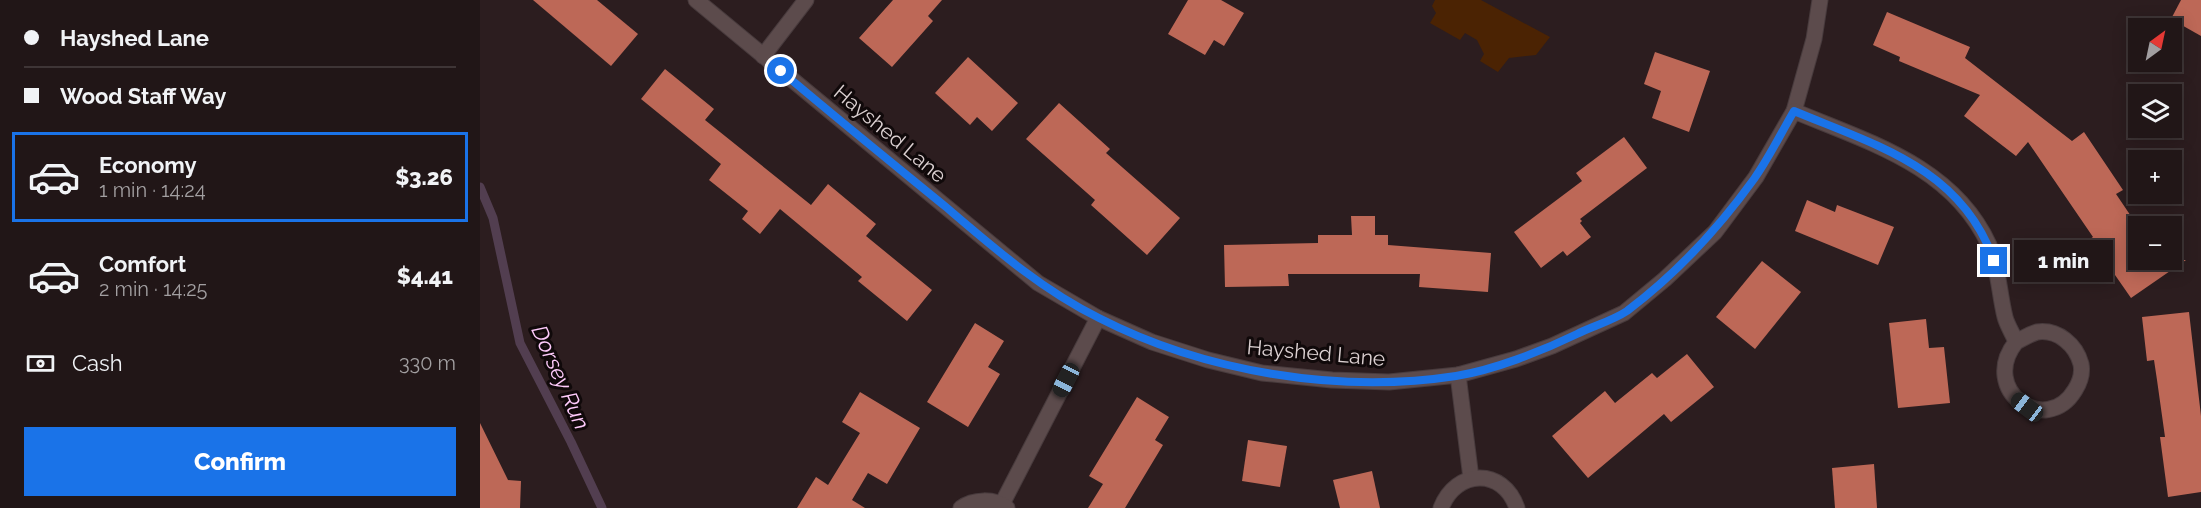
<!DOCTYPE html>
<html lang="en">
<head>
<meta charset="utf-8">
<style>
  body { margin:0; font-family:Raleway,sans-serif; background:#291f20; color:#f1f3f6; height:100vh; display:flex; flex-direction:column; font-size:22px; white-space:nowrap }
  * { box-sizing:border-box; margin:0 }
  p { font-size:20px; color:#a29fa1 }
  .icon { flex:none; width:33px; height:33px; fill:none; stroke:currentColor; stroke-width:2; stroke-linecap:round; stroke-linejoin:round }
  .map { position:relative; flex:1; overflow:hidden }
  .panel { display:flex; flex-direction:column; background:#211617; width:480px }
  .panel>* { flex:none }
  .hud { display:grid; align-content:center; height:132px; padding:0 24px; background:#211617 }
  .needle { width:39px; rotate:33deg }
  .buttons { position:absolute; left:1648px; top:18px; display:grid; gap:12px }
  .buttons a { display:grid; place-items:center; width:54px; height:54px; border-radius:0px; background:#211617; box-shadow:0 3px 15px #0003,0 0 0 2px #3e3536; font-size:30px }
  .end { position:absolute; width:27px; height:27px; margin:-14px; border:8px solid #1a73e8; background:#fff; box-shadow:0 0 0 3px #fff }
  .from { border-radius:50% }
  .bubble { position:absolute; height:42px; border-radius:0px; background:#211617; box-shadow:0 3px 15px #0003,0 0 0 2px #3e3536; font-size:20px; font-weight:800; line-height:42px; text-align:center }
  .car { position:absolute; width:18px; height:36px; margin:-18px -9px; border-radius:8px; box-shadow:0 0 4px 2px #0007; background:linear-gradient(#222 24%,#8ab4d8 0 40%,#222 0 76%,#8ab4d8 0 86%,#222 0) }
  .hud b { display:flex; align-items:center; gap:21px; height:57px; font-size:22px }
  .hud b+b { border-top:2px solid #3e3536 }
  .hud i { width:15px; height:15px; background:#f1f3f6 }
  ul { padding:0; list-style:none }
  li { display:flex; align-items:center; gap:18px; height:90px; margin:0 12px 9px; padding:0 12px; border:3px solid transparent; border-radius:0px }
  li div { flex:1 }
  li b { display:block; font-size:22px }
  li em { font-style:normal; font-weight:800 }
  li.selected { border-color:#1a73e8 }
  li>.icon { width:54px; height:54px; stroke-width:1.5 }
  .pay { display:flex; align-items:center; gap:15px; height:66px; padding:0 24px; font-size:22px }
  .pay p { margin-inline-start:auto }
  .button { display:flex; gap:12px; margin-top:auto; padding:12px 24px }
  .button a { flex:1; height:69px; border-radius:0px; background:#1a73e8; color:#fff; font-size:24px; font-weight:800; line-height:69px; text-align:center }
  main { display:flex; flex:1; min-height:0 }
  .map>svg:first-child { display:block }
  .green { fill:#4b2303 }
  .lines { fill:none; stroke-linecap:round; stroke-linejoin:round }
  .stream { stroke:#523e50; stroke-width:9 }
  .building { fill:#bd6857 }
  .minor-casing { stroke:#483b3d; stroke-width:17 }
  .minor { stroke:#5c4b4c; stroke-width:15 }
  .route { stroke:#1a73e8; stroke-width:8 }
  .labels { text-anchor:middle; stroke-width:6; stroke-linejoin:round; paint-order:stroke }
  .street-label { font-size:21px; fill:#dbd0d1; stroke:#10090a }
  .water-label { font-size:22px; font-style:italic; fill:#ffcbfc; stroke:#10090a }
</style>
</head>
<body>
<main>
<section class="panel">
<div class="hud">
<b><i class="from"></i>Hayshed Lane</b>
<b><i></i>Wood Staff Way</b>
</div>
<ul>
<li class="selected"><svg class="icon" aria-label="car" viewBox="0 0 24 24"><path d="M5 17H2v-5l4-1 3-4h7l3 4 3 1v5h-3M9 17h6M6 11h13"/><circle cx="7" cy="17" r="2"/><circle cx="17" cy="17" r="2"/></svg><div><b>Economy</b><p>1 min · 14:24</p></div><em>$3.26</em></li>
<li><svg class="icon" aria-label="car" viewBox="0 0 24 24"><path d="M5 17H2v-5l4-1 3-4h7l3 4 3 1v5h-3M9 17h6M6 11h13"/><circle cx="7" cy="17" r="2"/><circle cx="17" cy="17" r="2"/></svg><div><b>Comfort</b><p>2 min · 14:25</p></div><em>$4.41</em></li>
</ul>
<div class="pay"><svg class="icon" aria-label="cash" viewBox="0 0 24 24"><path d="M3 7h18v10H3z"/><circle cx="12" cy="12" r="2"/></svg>Cash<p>330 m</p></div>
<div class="button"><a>Confirm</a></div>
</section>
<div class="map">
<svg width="1721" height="508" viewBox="0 0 1721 508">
  <rect width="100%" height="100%" fill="#2c1d1f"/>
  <path class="green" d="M955 0H1001L1070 37 1056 55 1029 58 1018 72 1000 61 1004 54 997 40 985 33 980 40 950 23 956 13 952 6Z"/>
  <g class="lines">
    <path class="stream" d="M0 187 13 218 40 343 91 442 122 508"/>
  </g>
  <g class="building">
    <path d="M53 0H117L158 34 131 66Z"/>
    <path d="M413 0H462L448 16 453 21 412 67 379 38Z"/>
    <path d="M708 0H741L764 13 744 46 734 40 725 55 688 34Z"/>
    <path d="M1701 0H1721V36L1691 19Z"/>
    <path d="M1407 12 1490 47 1485 58 1592 141 1604 132 1643 190 1636 194 1659 228V260H1706L1651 298 1610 239 1613 237 1548 142 1536 156 1484 116 1500 95 1419 61 1420 57 1393 45Z"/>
    <path d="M1175 52 1230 71 1209 132 1172 118 1181 91 1164 84Z"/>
    <path d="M488 57 538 103 512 131 497 117 490 125 455 93Z"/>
    <path d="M185 69 234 109 225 120 331 205 348 184 396 224 386 236 452 290 427 321 378 281 382 277 300 209 280 234 262 219 268 211 229 180 241 164 161 99Z"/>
    <path d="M579 103 630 149 626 153 700 218 667 255 611 205 615 200 546 139Z"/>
    <path d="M1144 137 1167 168 1100 219 1102 221 1100 223 1111 237 1087 256 1083 251 1061 268 1034 232 1102 181 1096 173Z"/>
    <path d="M1327 200 1355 212 1357 205 1414 227 1398 265 1315 231Z"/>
    <path d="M871 216H895V235H908V245L1011 253 1008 292 939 287 940 274H808L809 286 745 287 744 245 838 243V235H872Z"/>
    <path d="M1282 261 1321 292 1275 349 1236 317Z"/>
    <path d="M1709 312 1721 416V492L1688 497 1680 437H1685L1677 380 1674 360 1667 361 1662 317Z"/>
    <path d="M1446 319 1449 348 1464 347 1470 403 1418 408 1409 323Z"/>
    <path d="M495 323 524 341 508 367 520 374 488 427 447 402Z"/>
    <path d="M1207 354 1234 387 1191 422 1184 414 1108 478 1072 436 1125 391 1135 403 1172 373 1177 378Z"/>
    <path d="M380 392 440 428 407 484 388 473 372 500 385 508H317L336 477 348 485 380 433 362 422Z"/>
    <path d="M657 397 689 417 675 440 683 445 645 508H608L623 484 609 476Z"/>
    <path d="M0 423 28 480 41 481 40 508H0Z"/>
    <path d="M768 440 807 446 800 487 762 481Z"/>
    <path d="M1394 464 1397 508H1355L1352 468Z"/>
    <path d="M892 471 900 508H860L853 480Z"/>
  </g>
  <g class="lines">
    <defs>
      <g id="minor">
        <path d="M216 0 558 283 618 318 672 342 728 360 782 373 852 380 909 382 978 375 1036 359 1072 346 1144 313 1185 279 1235 232 1276 177 1314 111 1334 39 1340 0"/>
        <path d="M283 56 326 0"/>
        <path d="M1314 111C1388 142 1473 166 1509 245 1519 269 1519 293 1525 317 1527 325 1533 334 1536 342 1542 339 1550 334 1557 332 1578 329 1596 345 1601 364 1603 374 1600 382 1595 390 1566 438 1498 390 1536 342"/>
        <path d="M978 375 991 478"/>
        <path d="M522 504 618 318"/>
        <path d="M481 508C493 499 514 498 527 508"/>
        <path d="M961 508C976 469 1023 467 1037 508"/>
      </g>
    </defs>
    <use href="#minor" class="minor-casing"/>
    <use href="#minor" class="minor"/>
  </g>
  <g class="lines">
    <path class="route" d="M301 71C355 117 411 162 466 207 514 248 562 290 619 318 724 372 859 394 976 376 1014 370 1062 351 1097 334 1113 326 1132 321 1147 311 1196 274 1238 229 1274 179 1289 158 1301 133 1314 111 1395 145 1482 168 1514 261"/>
  </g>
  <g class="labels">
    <g class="street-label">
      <text transform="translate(410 134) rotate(40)" y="7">Hayshed Lane</text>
      <text transform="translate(836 353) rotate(5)" y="7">Hayshed Lane</text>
    </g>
    <g class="water-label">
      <text transform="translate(81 377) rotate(66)" y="8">Dorsey Run</text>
    </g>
  </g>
</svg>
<div class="buttons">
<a><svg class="needle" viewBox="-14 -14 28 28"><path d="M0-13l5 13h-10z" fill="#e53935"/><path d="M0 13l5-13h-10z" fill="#a29fa1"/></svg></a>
<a><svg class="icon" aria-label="layers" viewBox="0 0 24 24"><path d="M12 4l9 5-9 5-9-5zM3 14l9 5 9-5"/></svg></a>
<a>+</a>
<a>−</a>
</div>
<i class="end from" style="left:301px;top:71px"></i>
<i class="end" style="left:1514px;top:261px"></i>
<div class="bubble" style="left:1534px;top:240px;width:99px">1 min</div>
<i class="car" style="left:586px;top:380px;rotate:207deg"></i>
<i class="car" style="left:1547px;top:407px;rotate:307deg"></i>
</div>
</main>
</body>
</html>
